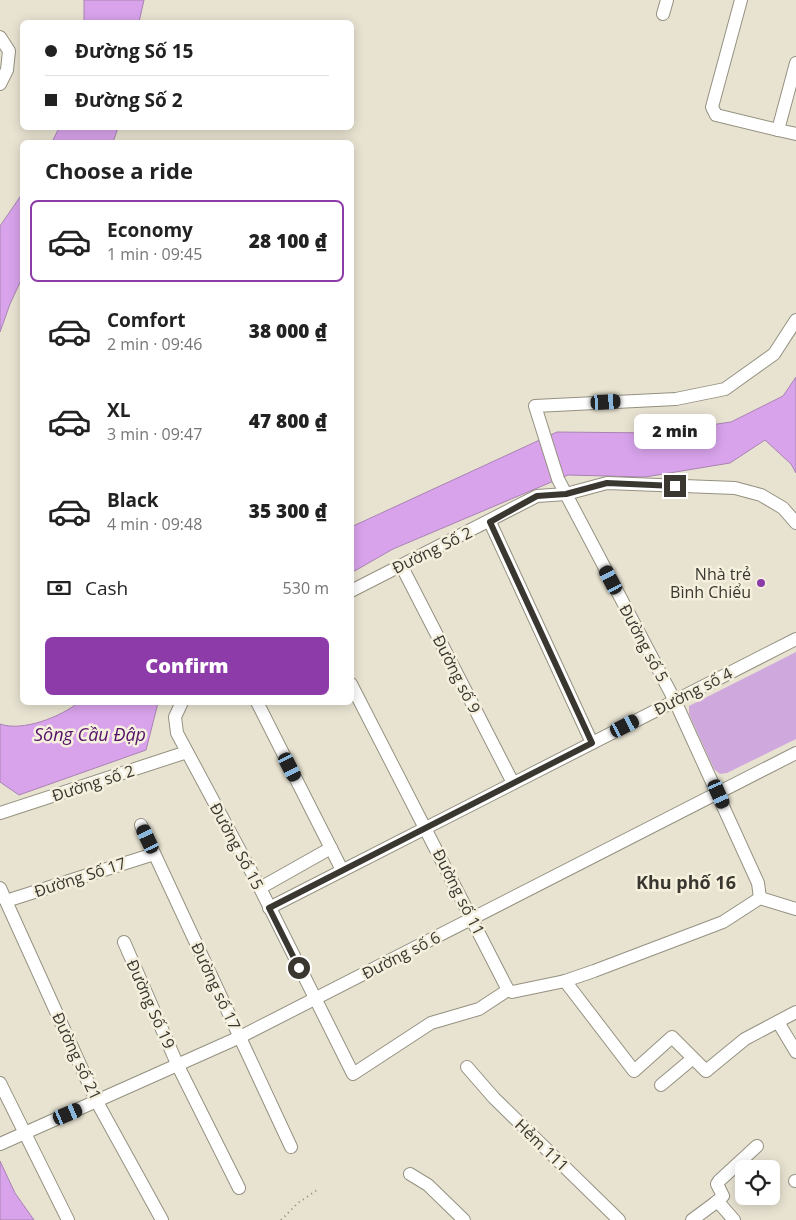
<!DOCTYPE html>
<html lang="en">
<head>
<meta charset="utf-8">
<style>
  body { margin:0; font-family:"Open Sans",sans-serif; background:#f6f6f6; color:#222; height:100vh; display:flex; flex-direction:column; font-size:19px; white-space:nowrap }
  * { box-sizing:border-box; margin:0 }
  p { font-size:16px; color:#767676 }
  .icon { flex:none; width:28px; height:28px; fill:none; stroke:currentColor; stroke-width:2; stroke-linecap:round; stroke-linejoin:round }
  .map { position:relative; flex:1; overflow:hidden }
  .sheet { position:absolute; left:20px; top:140px; width:334px; height:565px; display:flex; flex-direction:column; background:#fff; border-radius:8px; box-shadow:0 2px 12px #0003 }
  .sheet>* { flex:none }
  .guide { position:absolute; left:20px; top:20px; width:334px; height:110px; border-radius:8px; box-shadow:0 2px 12px #0003; display:grid; align-content:center; height:110px; padding:0 25px; background:#fff }
  .fabs { position:absolute; left:735px; top:1160px; display:grid; gap:10px }
  .fabs a { display:grid; place-items:center; width:45px; height:45px; border-radius:8px; background:#fff; box-shadow:0 2px 12px #0003; font-size:25px }
  .end { position:absolute; width:22px; height:22px; margin:-11px; border:6px solid #393730; background:#fff; box-shadow:0 0 0 2px #fff }
  .from { border-radius:50% }
  .bubble { position:absolute; height:35px; border-radius:8px; background:#fff; box-shadow:0 2px 12px #0003; font-size:16px; font-weight:800; line-height:35px; text-align:center }
  .car { position:absolute; width:15px; height:30px; margin:-15px -8px; border-radius:6px; box-shadow:0 0 4px 1px #0007; background:linear-gradient(#222 24%,#8ab4d8 0 40%,#222 0 76%,#8ab4d8 0 86%,#222 0) }
  .guide b { display:flex; align-items:center; gap:18px; height:48px; font-size:19px }
  .guide b+b { border-top:1px solid #e0e0e0 }
  .guide i { width:12px; height:12px; background:#222 }
  ul { padding:0; list-style:none }
  li { display:flex; align-items:center; gap:15px; height:82px; margin:0 10px 8px; padding:0 15px; border:2px solid transparent; border-radius:8px }
  li div { flex:1 }
  li b { display:block; font-size:19px }
  li em { font-style:normal; font-weight:800 }
  li.current { border-color:#8e3baa }
  li>.icon { width:45px; height:45px; stroke-width:1.5 }
  h2 { padding:0 25px; font-size:22px; line-height:60px }
  .pay { display:flex; align-items:center; gap:12px; height:55px; padding:0 25px; font-size:19px }
  .pay p { margin-inline-start:auto }
  .cta { display:flex; gap:10px; margin-top:auto; padding:10px 25px }
  .cta a { flex:1; height:58px; border-radius:8px; background:#8e3baa; color:#fff; font-size:20px; font-weight:800; line-height:58px; text-align:center }
  .map>svg:first-child { display:block }
  .green { fill:#cfa9de }
  .water { fill:#d8a3eb; stroke:#a883b3 }
  .lines { fill:none; stroke-linecap:round; stroke-linejoin:round }
  .minor-casing { stroke:#959180; stroke-width:14 }
  .path { stroke:#8e8a7e; stroke-width:2; stroke-dasharray:1 4; stroke-linecap:butt }
  .minor { stroke:#fff; stroke-width:12 }
  .route { stroke:#393730; stroke-width:6 }
  .poi-dot { fill:#8e3baa; stroke:#f5f0de; stroke-width:2 }
  .labels { text-anchor:middle; stroke-width:5; stroke-linejoin:round; paint-order:stroke }
  .street-label { font-size:16px; fill:#393730; stroke:#f5f0de }
  .poi-label { font-size:16px; fill:#393730; stroke:#f5f0de; text-anchor:end }
  .water-label { font-size:18px; font-style:italic; fill:#531167; stroke:#f5f0de }
  .neighbourhood-label { font-size:18px; font-weight:bold; fill:#393730; stroke:#f5f0de }
</style>
</head>
<body>
<div class="map">
<svg width="796" height="1220" viewBox="0 0 796 1220">
  <rect width="100%" height="100%" fill="#e8e3d1"/>
  <path class="green" d="M796 652V739L727 773 720 774 714 769 689 714V706Z"/>
  <g class="water">
    <path d="M84 0H144L139 22H84Z"/>
    <path d="M59 128H118L113 142H52Z"/>
    <path d="M22 194V278L10 304 0 332V226Z"/>
    <path d="M796 377V473L791 464 765 440 730 463 645 477 568 475 393 549 351 573V527L557 432 656 433 731 422 783 396Z"/>
    <path d="M79 702 158 703 146 750 19 795 0 782V724C22 732 61 717 79 702Z"/>
    <path d="M0 1161 15 1193 34 1220H0Z"/>
  </g>
  <g class="lines">
    <defs>
      <g id="minor">
        <path d="M741 0 712 107 716 115 778 130"/>
        <path d="M663 14 667 0"/>
        <path d="M0 37 9 51 7 70 0 84"/>
        <path d="M796 63 778 130 796 134"/>
        <path d="M490 522 592 743"/>
        <path d="M401 565 513 783"/>
        <path d="M351 591 537 496 566 494 607 483 735 488 761 495 783 508 796 523"/>
        <path d="M351 684 508 990 512 992 565 981 594 971 723 922 760 898"/>
        <path d="M182 702 175 717 177 733 260 888 353 1074 431 1023 479 1009 508 990"/>
        <path d="M257 702 342 870"/>
        <path d="M0 813 187 752"/>
        <path d="M141 825 291 1147"/>
        <path d="M0 888 97 1102 162 1220"/>
        <path d="M260 888 331 848"/>
        <path d="M760 898 758 883 675 701 558 479 535 406 676 399 725 389 774 354 796 320"/>
        <path d="M760 898 796 909"/>
        <path d="M6 901 154 854"/>
        <path d="M269 908 796 639"/>
        <path d="M124 942 178 1066 239 1188"/>
        <path d="M565 981 634 1071 672 1037 706 1071 745 1039 796 1012"/>
        <path d="M778 1022 796 1052"/>
        <path d="M467 1067 494 1098 619 1220"/>
        <path d="M0 1083 68 1220"/>
        <path d="M661 1085 692 1059"/>
        <path d="M0 1144 240 1037 796 753"/>
        <path d="M410 1174 428 1185 464 1220"/>
        <path d="M795 1181H796"/>
        <path d="M715 1203 723 1196 717 1184 719 1181 757 1146"/>
        <path d="M692 1220 715 1203 720 1204 734 1220"/>
      </g>
    </defs>
    <use href="#minor" class="minor-casing"/>
    <path class="path" d="M281 1220 298 1203 317 1190"/>
    <use href="#minor" class="minor"/>
  </g>
  <g class="lines">
    <path class="route" d="M299 968 269 908 592 743 490 522 537 496 566 494 607 483 675 486"/>
  </g>
  <circle class="poi-dot" cx="761" cy="583" r="5"/>
  <g class="labels">
    <g class="street-label">
      <text transform="translate(432 550) rotate(-26)" y="6">Đường Số 2</text>
      <text transform="translate(644 643) rotate(62)" y="6">Đường số 5</text>
      <text transform="translate(457 674) rotate(63)" y="6">Đường số 9</text>
      <text transform="translate(693 691) rotate(-27)" y="6">Đường số 4</text>
      <text transform="translate(93 783) rotate(-18)" y="6">Đường số 2</text>
      <text transform="translate(237 846) rotate(62)" y="6">Đường Số 15</text>
      <text transform="translate(80 877) rotate(-18)" y="6">Đường Số 17</text>
      <text transform="translate(459 892) rotate(63)" y="6">Đường số 11</text>
      <text transform="translate(401 955) rotate(-27)" y="6">Đường số 6</text>
      <text transform="translate(216 986) rotate(65)" y="6">Đường số 17</text>
      <text transform="translate(151 1004) rotate(66)" y="6">Đường Số 19</text>
      <text transform="translate(77 1056) rotate(65)" y="6">Đường số 21</text>
      <text transform="translate(542 1145) rotate(44)" y="6">Hẻm 111</text>
    </g>
    <g class="poi-label">
      <text x="751" y="580">Nhà trẻ<tspan x="751" dy="18">Bình Chiểu</tspan></text>
    </g>
    <g class="water-label">
      <text x="90" y="741">Sông Cầu Đập</text>
    </g>
    <g class="neighbourhood-label">
      <text x="686" y="889">Khu phố 16</text>
    </g>
  </g>
</svg>
<div class="fabs">
<a><svg class="icon" aria-label="locate" viewBox="0 0 24 24"><circle cx="12" cy="12" r="6"/><path d="M12 2v4M12 18v4M2 12h4M18 12h4"/></svg></a>
</div>
<i class="end from" style="left:299px;top:968px"></i>
<i class="end" style="left:675px;top:486px"></i>
<div class="bubble" style="left:634px;top:414px;width:82px">2 min</div>
<i class="car" style="left:606px;top:402px;rotate:87deg"></i>
<i class="car" style="left:611px;top:580px;rotate:332deg"></i>
<i class="car" style="left:625px;top:726px;rotate:63deg"></i>
<i class="car" style="left:290px;top:767px;rotate:153deg"></i>
<i class="car" style="left:719px;top:794px;rotate:156deg"></i>
<i class="car" style="left:148px;top:839px;rotate:335deg"></i>
<i class="car" style="left:68px;top:1114px;rotate:67deg"></i>
<div class="guide">
<b><i class="from"></i>Đường Số 15</b>
<b><i></i>Đường Số 2</b>
</div>
<section class="sheet">
<h2>Choose a ride</h2>
<ul>
<li class="current"><svg class="icon" aria-label="car" viewBox="0 0 24 24"><path d="M5 17H2v-5l4-1 3-4h7l3 4 3 1v5h-3M9 17h6M6 11h13"/><circle cx="7" cy="17" r="2"/><circle cx="17" cy="17" r="2"/></svg><div><b>Economy</b><p>1 min · 09:45</p></div><em>28 100 ₫</em></li>
<li><svg class="icon" aria-label="car" viewBox="0 0 24 24"><path d="M5 17H2v-5l4-1 3-4h7l3 4 3 1v5h-3M9 17h6M6 11h13"/><circle cx="7" cy="17" r="2"/><circle cx="17" cy="17" r="2"/></svg><div><b>Comfort</b><p>2 min · 09:46</p></div><em>38 000 ₫</em></li>
<li><svg class="icon" aria-label="car" viewBox="0 0 24 24"><path d="M5 17H2v-5l4-1 3-4h7l3 4 3 1v5h-3M9 17h6M6 11h13"/><circle cx="7" cy="17" r="2"/><circle cx="17" cy="17" r="2"/></svg><div><b>XL</b><p>3 min · 09:47</p></div><em>47 800 ₫</em></li>
<li><svg class="icon" aria-label="car" viewBox="0 0 24 24"><path d="M5 17H2v-5l4-1 3-4h7l3 4 3 1v5h-3M9 17h6M6 11h13"/><circle cx="7" cy="17" r="2"/><circle cx="17" cy="17" r="2"/></svg><div><b>Black</b><p>4 min · 09:48</p></div><em>35 300 ₫</em></li>
</ul>
<div class="pay"><svg class="icon" aria-label="cash" viewBox="0 0 24 24"><path d="M3 7h18v10H3z"/><circle cx="12" cy="12" r="2"/></svg>Cash<p>530 m</p></div>
<div class="cta"><a>Confirm</a></div>
</section>
</div>
</body>
</html>
